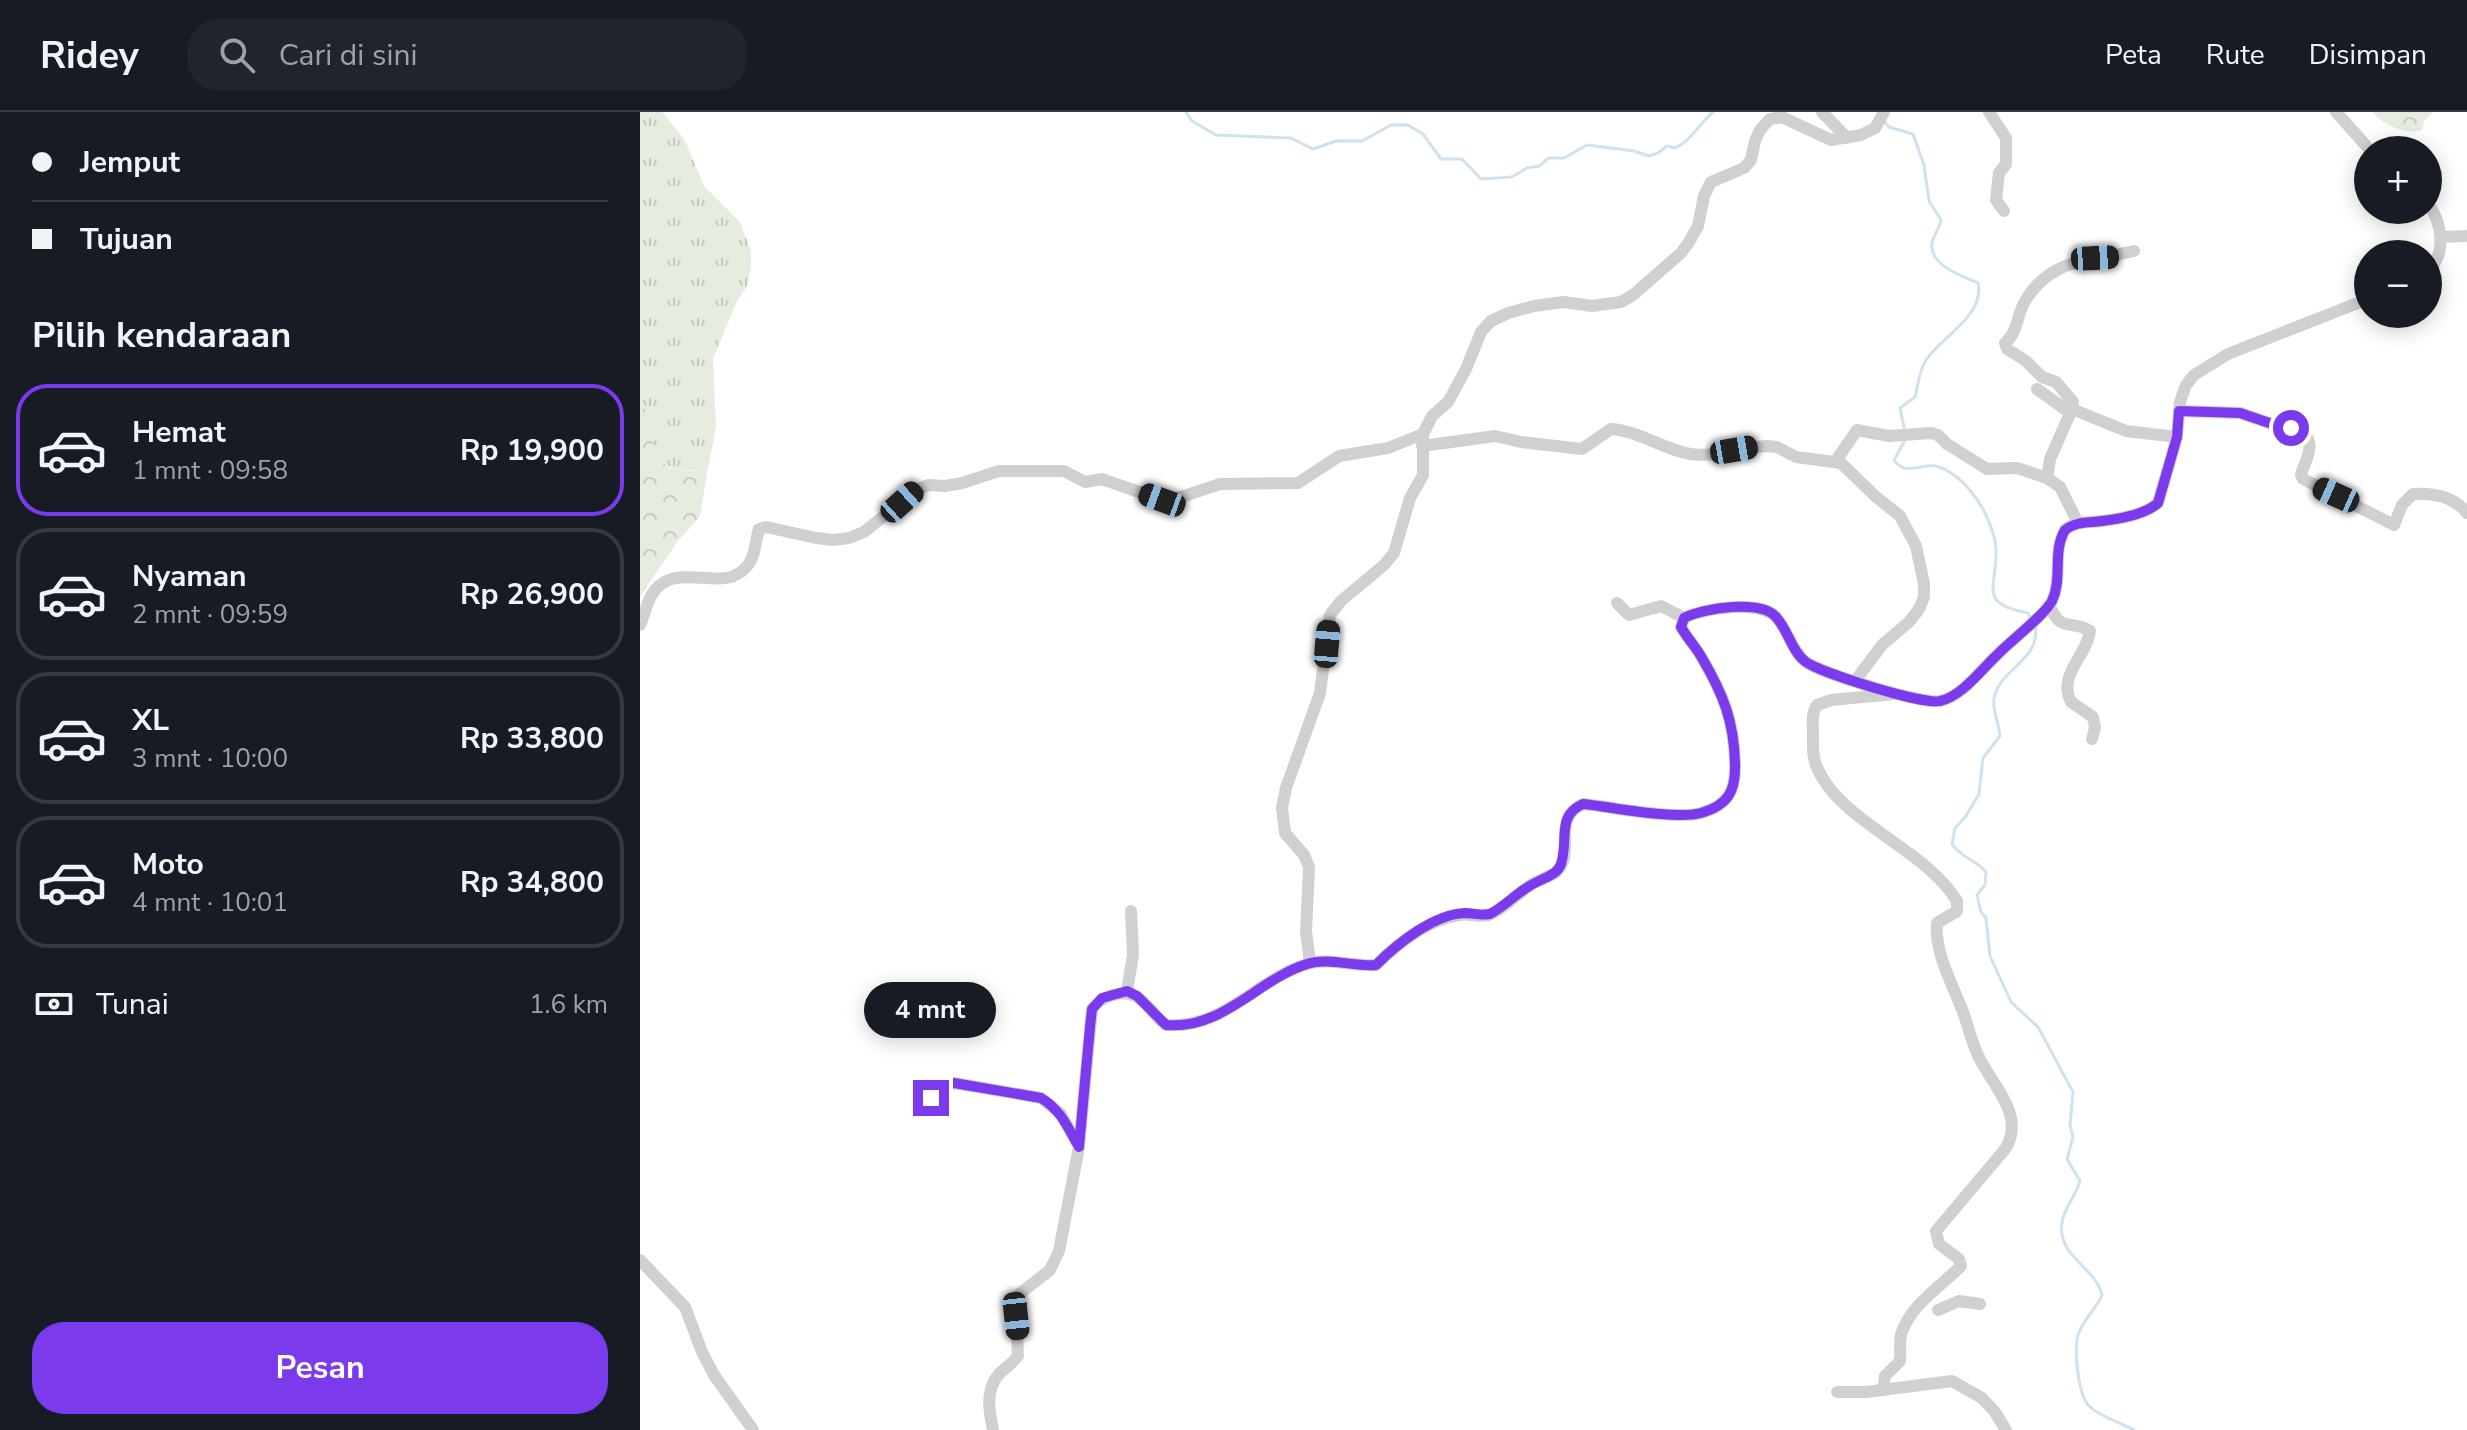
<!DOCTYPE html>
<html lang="id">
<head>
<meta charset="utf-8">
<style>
  body { margin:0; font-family:"Nunito Sans",sans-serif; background:#20242c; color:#f1f3f6; height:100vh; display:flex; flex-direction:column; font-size:30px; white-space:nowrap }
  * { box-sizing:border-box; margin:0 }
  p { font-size:26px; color:#9ea1a6 }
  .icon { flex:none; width:44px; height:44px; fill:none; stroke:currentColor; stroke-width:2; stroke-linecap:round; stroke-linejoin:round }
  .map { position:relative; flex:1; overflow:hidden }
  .sheet { display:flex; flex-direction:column; background:#171b24; width:640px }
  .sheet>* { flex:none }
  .top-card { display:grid; align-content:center; height:176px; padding:0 32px; background:#171b24 }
  .controls { position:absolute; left:1714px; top:24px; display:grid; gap:16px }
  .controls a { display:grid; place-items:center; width:88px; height:88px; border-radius:50%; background:#171b24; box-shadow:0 4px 20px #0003; font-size:40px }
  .end { position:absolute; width:36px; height:36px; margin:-18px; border:10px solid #7c3aed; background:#fff; box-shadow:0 0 0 4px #fff }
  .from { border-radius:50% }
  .bubble { position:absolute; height:56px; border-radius:28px; background:#171b24; box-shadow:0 4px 20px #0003; font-size:26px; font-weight:700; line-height:56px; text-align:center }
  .car { position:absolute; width:24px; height:48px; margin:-24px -12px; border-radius:10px; box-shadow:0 0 6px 2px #0007; background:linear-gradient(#222 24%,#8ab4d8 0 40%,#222 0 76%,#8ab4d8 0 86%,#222 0) }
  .top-card b { display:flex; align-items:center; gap:28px; height:76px; font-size:30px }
  .top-card b+b { border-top:2px solid #363941 }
  .top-card i { width:20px; height:20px; background:#f1f3f6 }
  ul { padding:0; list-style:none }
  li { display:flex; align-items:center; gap:24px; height:132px; margin:0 16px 12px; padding:0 16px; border:4px solid #363941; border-radius:32px }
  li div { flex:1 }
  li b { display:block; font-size:30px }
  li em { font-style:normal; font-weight:700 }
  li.active { border-color:#7c3aed }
  li>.icon { width:72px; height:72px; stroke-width:1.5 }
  h2 { padding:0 32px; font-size:36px; line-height:96px }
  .pay { display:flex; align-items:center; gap:20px; height:88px; padding:0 32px; font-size:30px }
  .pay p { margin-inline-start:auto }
  .primary-button { display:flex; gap:16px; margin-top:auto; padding:16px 32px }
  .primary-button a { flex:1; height:92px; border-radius:32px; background:#7c3aed; color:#fff; font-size:32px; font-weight:700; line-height:92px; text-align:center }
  header { display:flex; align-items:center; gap:48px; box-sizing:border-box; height:112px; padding:0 40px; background:#171b24; border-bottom:2px solid #363941 }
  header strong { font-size:38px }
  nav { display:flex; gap:44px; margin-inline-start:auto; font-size:28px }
  .search { width:560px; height:72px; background:#20242c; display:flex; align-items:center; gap:20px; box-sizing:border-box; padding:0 28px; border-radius:32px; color:#9ea1a6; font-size:30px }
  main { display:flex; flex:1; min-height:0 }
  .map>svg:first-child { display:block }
  .grass { fill:url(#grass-tufts) }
  .forest { fill:url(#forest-crowns) }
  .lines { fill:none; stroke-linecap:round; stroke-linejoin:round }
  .stream { stroke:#cfe2ee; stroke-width:3 }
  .minor { stroke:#d0d0d0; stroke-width:12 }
  .route { stroke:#7c3aed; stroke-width:10 }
</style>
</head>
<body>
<header>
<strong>Ridey</strong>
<div class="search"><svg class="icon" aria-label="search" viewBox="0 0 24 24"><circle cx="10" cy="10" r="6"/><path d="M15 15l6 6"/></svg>Cari di sini</div>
<nav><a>Peta</a><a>Rute</a><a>Disimpan</a></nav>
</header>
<main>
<section class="sheet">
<div class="top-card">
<b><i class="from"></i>Jemput</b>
<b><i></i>Tujuan</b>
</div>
<h2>Pilih kendaraan</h2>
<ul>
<li class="active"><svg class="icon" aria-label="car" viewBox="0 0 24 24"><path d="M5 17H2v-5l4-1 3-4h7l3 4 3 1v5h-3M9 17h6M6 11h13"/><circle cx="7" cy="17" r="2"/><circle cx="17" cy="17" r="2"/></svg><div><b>Hemat</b><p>1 mnt · 09:58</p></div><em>Rp 19,900</em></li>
<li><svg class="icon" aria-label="car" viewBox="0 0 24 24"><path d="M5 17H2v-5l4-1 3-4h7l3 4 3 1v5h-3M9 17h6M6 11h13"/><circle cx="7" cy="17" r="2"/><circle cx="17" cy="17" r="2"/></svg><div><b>Nyaman</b><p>2 mnt · 09:59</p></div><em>Rp 26,900</em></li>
<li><svg class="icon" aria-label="car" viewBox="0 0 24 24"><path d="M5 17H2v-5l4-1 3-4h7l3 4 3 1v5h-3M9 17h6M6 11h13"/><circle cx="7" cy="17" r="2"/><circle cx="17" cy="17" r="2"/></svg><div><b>XL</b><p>3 mnt · 10:00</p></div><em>Rp 33,800</em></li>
<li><svg class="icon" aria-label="car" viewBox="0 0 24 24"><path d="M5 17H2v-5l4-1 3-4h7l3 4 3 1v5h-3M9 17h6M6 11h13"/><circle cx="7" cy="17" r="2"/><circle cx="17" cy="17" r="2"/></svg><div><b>Moto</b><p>4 mnt · 10:01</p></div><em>Rp 34,800</em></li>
</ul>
<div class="pay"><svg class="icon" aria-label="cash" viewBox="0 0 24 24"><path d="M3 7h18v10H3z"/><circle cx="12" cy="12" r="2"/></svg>Tunai<p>1.6 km</p></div>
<div class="primary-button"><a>Pesan</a></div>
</section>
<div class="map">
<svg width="1827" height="1318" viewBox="0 0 1827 1318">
  <defs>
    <pattern id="grass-tufts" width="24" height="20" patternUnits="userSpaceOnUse" patternTransform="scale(2)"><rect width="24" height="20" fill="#e6ecdf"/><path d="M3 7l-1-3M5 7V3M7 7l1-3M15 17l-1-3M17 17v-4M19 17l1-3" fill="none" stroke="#c6cbc0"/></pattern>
    <pattern id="forest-crowns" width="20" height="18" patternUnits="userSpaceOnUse" patternTransform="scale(2)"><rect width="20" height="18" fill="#e6ecdf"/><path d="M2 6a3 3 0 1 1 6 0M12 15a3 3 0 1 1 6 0" fill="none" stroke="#c6cbc0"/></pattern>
  </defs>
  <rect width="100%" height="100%" fill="#fff"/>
  <path class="grass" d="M0 0H22L45 28 64 74 100 110 111 139V155L107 174 97 189 73 247 76 315 67 362 63 357C14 366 15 336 5 298L0 295Z"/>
  <g class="forest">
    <path d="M1733 0H1793L1784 9 1782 18C1766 23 1742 13 1733 0Z"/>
    <path d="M0 295 5 297C16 336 13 367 63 357L67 362 60 404 38 429 0 484Z"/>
  </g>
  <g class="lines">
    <g class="stream">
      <path d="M546 0 552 9 576 23 651 26 673 37 696 29H722L751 13H768L783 22 801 47H822L841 67 872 65 887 56 899 54 909 46H924L947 33 994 39 1009 44 1018 41 1027 34 1035 36C1051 29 1060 11 1073 0"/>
      <path d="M1243 8 1249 15 1273 22 1284 53 1289 89 1301 108C1300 116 1293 124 1292 131 1289 154 1323 164 1338 171 1345 204 1301 225 1286 248 1279 259 1278 273 1275 285L1260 296 1265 320"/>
      <path d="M1265 328 1254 348C1266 366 1283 349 1299 355 1319 362 1333 380 1343 397 1349 409 1356 425 1356 438 1357 477 1337 491 1388 501L1391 507"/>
      <path d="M1395 513C1402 548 1360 556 1354 586 1352 598 1359 612 1360 624L1343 646 1339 682 1326 704 1315 716 1312 732C1320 745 1336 748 1346 760L1345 773 1337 783 1341 800 1346 806 1350 844 1371 890 1398 915 1433 980 1430 1013 1433 1025 1427 1047 1440 1069C1436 1084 1423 1097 1422 1111 1417 1145 1455 1154 1462 1183 1456 1197 1445 1206 1439 1220 1433 1235 1438 1283 1449 1294 1460 1305 1480 1310 1494 1318"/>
    </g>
    <g class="minor">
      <path d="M1182 0 1207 26"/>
      <path d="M1349 0 1366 26V52L1359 61 1356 88 1364 99"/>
      <path d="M1696 0 1730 38"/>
      <path d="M1788 92C1802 110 1807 142 1788 159"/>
      <path d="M1801 125 1827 124"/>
      <path d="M1397 277 1425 297H1432L1486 319 1537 325"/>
      <path d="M1539 299 1600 301 1641 315 1662 318C1677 334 1666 345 1661 363L1663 367 1754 413 1762 393 1773 382C1793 381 1814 384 1827 401"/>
      <path d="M782 334 855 324 881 330 942 337 971 317C999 319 1023 337 1050 342 1075 346 1102 335 1127 334L1137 335 1156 345 1201 351 1235 384 1260 404 1276 434 1284 472V485L1279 497 1269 510 1242 533 1215 569"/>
      <path d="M1195 350 1217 318 1249 324 1291 321 1298 323 1307 332 1347 357 1377 356 1407 366 1420 375 1438 411"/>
      <path d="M1407 366 1410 347 1432 297 1433 290 1416 270 1402 265 1386 249 1367 237 1365 231C1377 222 1377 204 1384 191 1410 145 1449 150 1494 139"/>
      <path d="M977 491 989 503 1021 494 1044 506"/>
      <path d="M1409 493C1422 523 1431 506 1450 519 1447 544 1417 563 1431 590L1453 605 1455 616 1452 627"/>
      <path d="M0 513C5 502 7 487 15 478 40 448 85 484 108 453 116 443 115 429 119 417L126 415 176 426 193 428 209 426 224 420 275 379 288 373 305 374 322 371 359 359H424L445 370 462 367 522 388H532L580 372 658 371 699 344 748 336 783 322"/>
      <path d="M670 851 666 819 669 755 664 743 645 721 642 696 646 676 680 581 690 503 701 489 744 453 754 441 770 386 783 363V322L792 304 808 290 826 257 841 220 851 209 868 201 894 194 923 190 952 194 981 190 993 183 1041 141 1049 130 1058 114 1064 84 1071 70 1104 56 1111 48 1115 29 1120 18 1130 7 1142 5 1191 28 1221 23 1235 16 1244 0"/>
      <path d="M487 879 493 843 491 799"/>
      <path d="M283 988 314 971 401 986 421 1002 439 1035"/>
      <path d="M0 1148 45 1195 62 1240 74 1263 113 1318"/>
      <path d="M1298 1198 1319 1189 1340 1192"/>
      <path d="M1243 1278 1245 1264 1260 1249C1261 1241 1259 1231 1261 1223 1269 1194 1301 1174 1321 1154L1319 1147 1299 1132 1296 1119 1366 1036C1386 1001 1350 972 1337 941 1331 928 1328 913 1323 900 1313 873 1294 840 1297 811L1317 799V789C1284 735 1198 710 1176 653 1172 643 1173 633 1173 623 1173 612 1171 602 1177 593L1191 588 1254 582"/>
      <path d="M1197 1280H1226L1312 1269 1342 1286 1355 1300 1366 1318"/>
      <path d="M353 1318C349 1299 345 1278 359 1262 366 1255 373 1251 378 1244L376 1204 378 1183 410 1158 419 1139 439 1035 452 897C459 889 463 886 473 883 502 875 506 898 526 913 583 918 617 867 667 852 688 845 714 855 736 853 759 830 787 808 819 803 829 801 839 806 849 803 866 796 878 780 894 771 901 767 909 765 916 760 937 741 910 707 943 692 973 695 1034 708 1061 701 1089 693 1096 678 1095 651 1094 609 1083 581 1062 546 1056 535 1047 526 1041 515L1044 506C1063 496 1121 488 1136 505 1148 518 1152 540 1166 550 1181 561 1284 593 1300 589 1321 585 1341 558 1356 544 1369 530 1404 504 1412 489 1423 466 1412 440 1425 418 1436 408 1448 411 1462 409 1479 407 1506 402 1518 391L1537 325 1540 290 1546 273 1554 263 1588 242 1728 187"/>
    </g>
  </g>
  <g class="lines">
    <path class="route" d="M291 986 306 973 314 971 401 986C421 998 428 1016 439 1035L450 915 452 897 462 886 487 879 497 884 526 913C583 918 617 868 667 852 688 845 714 855 736 853 757 832 794 802 825 801 834 801 841 804 850 802 867 793 879 778 897 770 906 765 918 762 921 752 929 727 916 704 943 692 973 695 1034 708 1061 701 1089 693 1096 678 1095 651 1094 609 1083 582 1062 546 1056 535 1047 526 1041 515L1044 506C1063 496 1121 487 1136 505 1148 518 1152 540 1166 550 1181 561 1283 593 1300 589 1321 585 1341 558 1356 544 1369 530 1404 504 1412 489 1423 466 1412 440 1425 418 1437 409 1448 411 1462 409 1479 407 1506 402 1518 391L1537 325 1539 299 1600 301 1641 315 1651 316"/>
  </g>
</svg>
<div class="controls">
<a>+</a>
<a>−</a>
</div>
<i class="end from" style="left:1651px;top:316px"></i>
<i class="end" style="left:291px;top:986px"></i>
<div class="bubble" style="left:224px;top:870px;width:132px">4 mnt</div>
<i class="car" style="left:1455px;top:146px;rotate:87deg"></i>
<i class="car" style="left:1094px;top:338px;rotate:80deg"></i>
<i class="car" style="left:1696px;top:383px;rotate:294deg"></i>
<i class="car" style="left:522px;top:388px;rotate:290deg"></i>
<i class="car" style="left:262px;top:390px;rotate:48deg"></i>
<i class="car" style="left:687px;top:532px;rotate:5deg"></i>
<i class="car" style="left:376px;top:1204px;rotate:174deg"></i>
</div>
</main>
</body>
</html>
